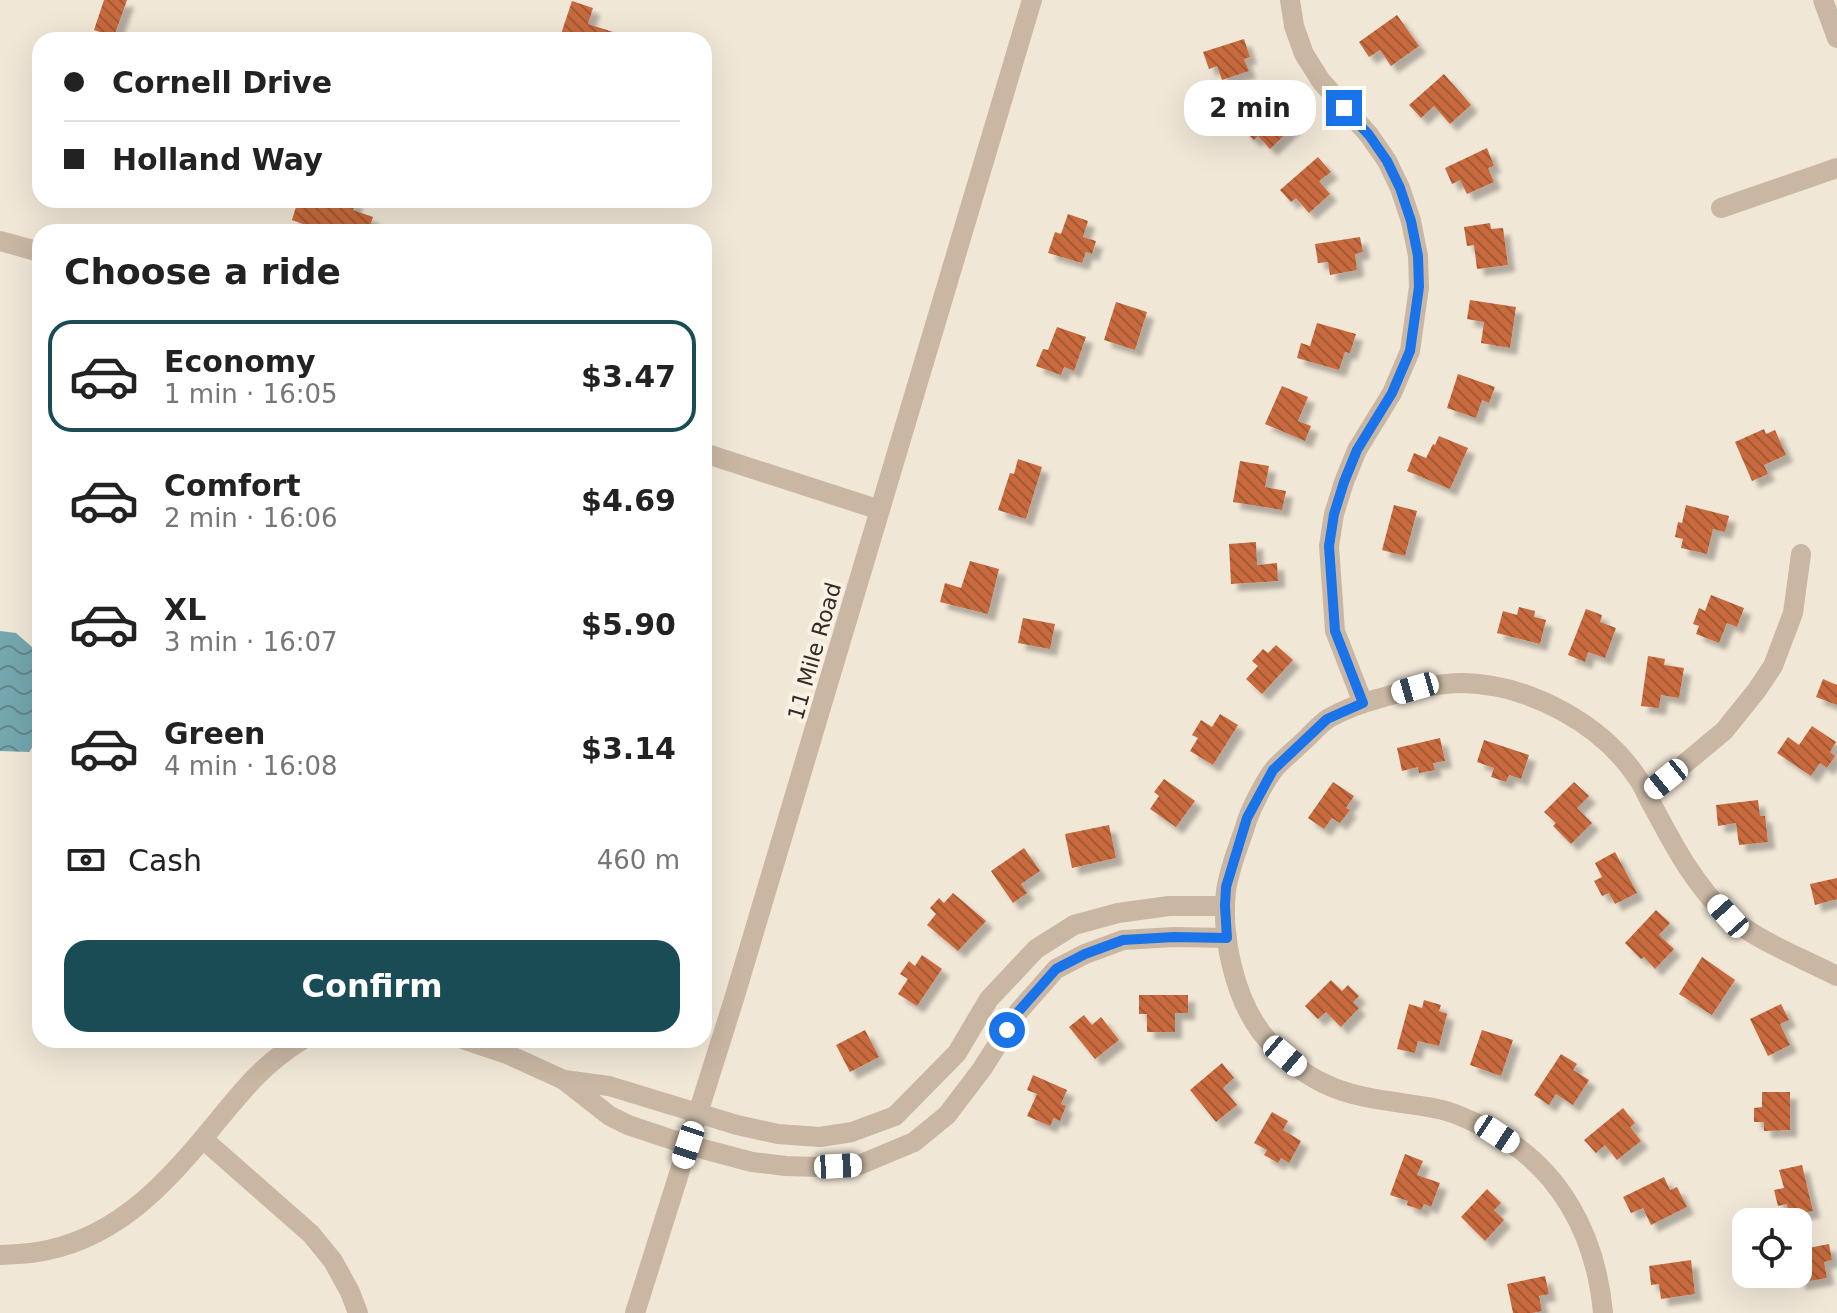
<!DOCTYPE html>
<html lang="en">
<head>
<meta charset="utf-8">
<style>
  body { margin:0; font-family:"DejaVu Sans",sans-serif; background:#f2f2f2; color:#222; height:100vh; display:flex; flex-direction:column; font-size:30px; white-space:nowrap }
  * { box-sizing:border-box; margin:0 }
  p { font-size:26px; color:#767676 }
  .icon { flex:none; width:44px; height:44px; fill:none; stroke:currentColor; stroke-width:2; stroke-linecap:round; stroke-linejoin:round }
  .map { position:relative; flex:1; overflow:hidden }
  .sheet { position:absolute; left:32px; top:224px; width:680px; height:824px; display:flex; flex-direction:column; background:#fff; border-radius:24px; box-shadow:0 8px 32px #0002 }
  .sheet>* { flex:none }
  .banner { position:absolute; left:32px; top:32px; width:680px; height:176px; border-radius:24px; box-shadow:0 8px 32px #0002; display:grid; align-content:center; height:176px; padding:0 32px; background:#fff }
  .fabs { position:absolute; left:1732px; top:1208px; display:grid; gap:16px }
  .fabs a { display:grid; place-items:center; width:80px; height:80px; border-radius:16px; background:#fff; box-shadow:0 8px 32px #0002; font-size:40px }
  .end { position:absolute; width:36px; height:36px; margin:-18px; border:10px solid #1a73e8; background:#fff; box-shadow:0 0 0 4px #fff }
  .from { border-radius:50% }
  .bubble { position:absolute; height:56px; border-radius:24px; background:#fff; box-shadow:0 8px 32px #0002; font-size:26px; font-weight:800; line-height:56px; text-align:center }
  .car { position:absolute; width:24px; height:48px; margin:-24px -12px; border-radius:10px; box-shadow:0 0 6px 2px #0007; background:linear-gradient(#fff 24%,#345 0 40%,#fff 0 76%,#345 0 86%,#fff 0) }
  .banner b { display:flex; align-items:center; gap:28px; height:76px; font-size:30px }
  .banner b+b { border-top:2px solid #e0e0e0 }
  .banner i { width:20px; height:20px; background:#222 }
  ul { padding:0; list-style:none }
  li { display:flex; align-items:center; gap:24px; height:112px; margin:0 16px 12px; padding:0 16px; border:4px solid transparent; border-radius:24px }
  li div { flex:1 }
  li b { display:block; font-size:30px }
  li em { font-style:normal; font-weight:800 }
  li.on { border-color:#1a4c55 }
  li>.icon { width:72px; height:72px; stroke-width:1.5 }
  h2 { padding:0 32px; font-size:36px; line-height:96px }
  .pay { display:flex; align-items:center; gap:20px; height:88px; padding:0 32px; font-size:30px }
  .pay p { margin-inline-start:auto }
  .button { display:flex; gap:16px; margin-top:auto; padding:16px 32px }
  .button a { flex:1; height:92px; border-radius:24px; background:#1a4c55; color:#fff; font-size:32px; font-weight:800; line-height:92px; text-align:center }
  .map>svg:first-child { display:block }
  .water { fill:url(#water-waves) }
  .building { fill:url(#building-back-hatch); filter:url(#shadow) }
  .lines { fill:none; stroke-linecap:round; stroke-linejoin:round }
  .minor { stroke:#c9b7a3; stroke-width:20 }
  .route { stroke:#1a73e8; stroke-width:10 }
  .labels { text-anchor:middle; stroke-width:8; stroke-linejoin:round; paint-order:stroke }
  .street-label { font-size:22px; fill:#342b25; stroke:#f9f1e3 }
</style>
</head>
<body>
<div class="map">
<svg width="1837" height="1313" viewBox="0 0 1837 1313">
  <defs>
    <pattern id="water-waves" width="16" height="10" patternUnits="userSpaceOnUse" patternTransform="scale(2)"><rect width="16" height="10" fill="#75a7ae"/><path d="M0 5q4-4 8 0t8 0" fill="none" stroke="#61888d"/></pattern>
    <pattern id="building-back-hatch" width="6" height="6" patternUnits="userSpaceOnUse" patternTransform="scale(2)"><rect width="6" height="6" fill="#c86b3e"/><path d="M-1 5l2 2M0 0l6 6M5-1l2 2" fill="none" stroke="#a35834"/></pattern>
    <filter id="shadow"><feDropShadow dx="7" dy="7" stdDeviation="2" flood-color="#0004"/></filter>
  </defs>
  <rect width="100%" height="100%" fill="#f1e7d7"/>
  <path class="water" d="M0 631 16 633 40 654V736L29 752 0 751Z"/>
  <g class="building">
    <path d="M104 0H127L114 37 94 30Z"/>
    <path d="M572 1 593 8 588 24 629 37 628 40H559Z"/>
    <path d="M1397 15 1419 46 1391 66 1380 50 1369 57 1359 42Z"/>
    <path d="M1244 39 1250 57 1244 59 1249 71 1222 80 1217 66 1209 69 1203 52Z"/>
    <path d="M1444 74 1471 105 1450 124 1434 106 1421 118 1409 105Z"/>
    <path d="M1271 102 1294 126 1270 149 1258 136 1254 140 1243 130Z"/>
    <path d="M1487 148 1494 166 1488 168 1494 182 1467 194 1460 180 1452 184 1445 168Z"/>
    <path d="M1318 157 1331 172 1319 181 1330 194 1309 213 1296 198 1291 202 1280 190Z"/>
    <path d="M298 200H356L353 210 373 217 368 232H300L303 224 292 220Z"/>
    <path d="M1068 214 1088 221 1083 237 1096 241 1092 254 1086 252 1082 263 1048 253 1055 232 1061 234Z"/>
    <path d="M1490 223 1491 229 1503 228 1508 265 1477 269 1474 245 1467 246 1464 227Z"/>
    <path d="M1360 237 1363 252 1355 254 1357 270 1330 275 1328 262 1318 263 1315 244Z"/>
    <path d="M1470 300 1516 307 1510 348 1481 343 1484 322 1467 319Z"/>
    <path d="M1116 302 1147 312 1135 350 1104 340Z"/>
    <path d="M1317 323 1356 334 1350 353 1345 352 1339 370 1297 358 1301 343 1310 346Z"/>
    <path d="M1057 327 1086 337 1074 371 1064 367 1061 375 1036 366 1043 349 1048 350Z"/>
    <path d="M1458 374 1495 387 1489 403 1482 400 1476 418 1447 408Z"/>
    <path d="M1282 386 1308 397 1298 421 1311 426 1305 441 1265 424Z"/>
    <path d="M1764 429 1766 434 1775 430 1786 455 1764 465 1768 474 1752 481 1735 442Z"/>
    <path d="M1439 436 1468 448 1450 489 1407 471 1414 453 1426 458 1433 444 1435 445Z"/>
    <path d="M1018 459 1042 467 1026 519 998 510 1010 473 1014 474Z"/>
    <path d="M1240 461 1269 466 1265 487 1286 491 1282 510 1233 502Z"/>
    <path d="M1394 505 1417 511 1405 556 1382 550Z"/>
    <path d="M1686 505 1729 516 1725 532 1713 529 1707 554 1681 548 1683 539 1675 537 1678 522 1682 523Z"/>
    <path d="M1256 542 1257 565 1277 563 1278 581 1231 584 1229 544Z"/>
    <path d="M970 561 999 569 988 614 940 602 945 583 961 588Z"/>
    <path d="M1711 595 1744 608 1737 627 1727 623 1719 643 1696 634 1699 626 1693 624 1699 608 1705 611Z"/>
    <path d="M1519 607 1535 611 1534 617 1546 620 1540 644 1497 633 1503 611 1517 615Z"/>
    <path d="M1586 609 1602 615 1600 622 1616 628 1605 658 1588 652 1585 662 1568 655Z"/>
    <path d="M1023 618 1055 624 1050 649 1018 643Z"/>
    <path d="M1276 645 1293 660 1262 694 1246 679 1258 666 1252 661 1263 649 1268 653Z"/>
    <path d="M1648 656 1665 659 1664 665 1684 668 1679 698 1661 695 1659 708 1641 706Z"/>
    <path d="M1823 679 1837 685V705L1816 697Z"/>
    <path d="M1220 714 1238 725 1213 765 1190 751 1198 738 1192 735 1201 720 1212 727Z"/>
    <path d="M1812 726 1836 742 1830 752 1835 756 1827 768 1820 763 1811 776 1777 753 1788 737 1799 745Z"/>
    <path d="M1440 738 1445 761 1433 763 1435 770 1419 773 1418 767 1402 771 1397 748Z"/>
    <path d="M1484 740 1529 755 1521 779 1509 775 1506 782 1491 777 1494 768 1477 762Z"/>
    <path d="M1164 779 1195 801 1176 827 1150 809 1159 796 1154 792Z"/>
    <path d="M1333 782 1354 796 1346 808 1350 810 1340 823 1332 818 1324 829 1308 818Z"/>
    <path d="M1574 782 1589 796 1577 808 1592 823 1571 844 1553 826 1556 823 1544 812Z"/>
    <path d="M1758 800 1760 816H1765L1768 842 1739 845 1736 823 1718 826 1716 805Z"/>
    <path d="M1109 825 1116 858 1072 868 1065 834Z"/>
    <path d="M1024 848 1040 871 1021 884 1027 893 1013 903 991 871Z"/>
    <path d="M1615 852 1637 893 1615 904 1609 893 1602 896 1594 881 1602 877 1595 863Z"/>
    <path d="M1837 878V899L1815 905 1810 884Z"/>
    <path d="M953 893 986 921 958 951 927 925 936 914 930 908 939 898 944 903Z"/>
    <path d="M1656 910 1670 923 1659 935 1674 949 1655 969 1644 957 1641 959 1625 943Z"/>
    <path d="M922 955 942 969 917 1006 898 994 908 979 900 974 909 961 915 966Z"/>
    <path d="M1702 957 1735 980 1712 1015 1679 994Z"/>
    <path d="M1331 980 1342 991 1348 985 1359 996 1353 1002 1359 1008 1341 1027 1326 1012 1318 1019 1305 1006Z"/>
    <path d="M1139 995H1188V1013H1175V1032H1147V1014H1139Z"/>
    <path d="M1424 1000 1441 1005 1439 1011 1447 1014 1439 1046 1418 1041 1415 1053 1397 1049 1409 1004 1422 1008Z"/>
    <path d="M1781 1004 1789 1020 1780 1024 1790 1045 1768 1056 1750 1019Z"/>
    <path d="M1084 1015 1092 1025 1101 1017 1119 1040 1095 1059 1069 1027Z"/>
    <path d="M865 1030 879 1057 850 1072 836 1045Z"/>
    <path d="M1482 1030 1513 1040 1501 1076 1470 1065Z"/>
    <path d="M1561 1054 1577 1064 1573 1070 1589 1080 1573 1105 1556 1094 1549 1105 1534 1095Z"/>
    <path d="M1222 1063 1234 1078 1223 1088 1237 1105 1216 1122 1190 1090Z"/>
    <path d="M1033 1075 1067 1090 1061 1104 1066 1106 1060 1121 1054 1118 1050 1126 1027 1116 1037 1094 1027 1090Z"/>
    <path d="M1762 1092H1790V1130L1764 1131V1122H1754V1108L1762 1107Z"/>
    <path d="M1623 1108 1635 1123 1630 1127 1641 1141 1617 1160 1605 1145 1596 1153 1584 1140Z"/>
    <path d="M1272 1112 1288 1121 1283 1130 1301 1141 1289 1163 1281 1158 1278 1163 1264 1155 1267 1150 1254 1143Z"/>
    <path d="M1405 1154 1423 1161 1417 1175 1440 1183 1431 1207 1424 1204 1421 1210 1407 1205 1408 1201 1390 1195Z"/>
    <path d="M1802 1165 1813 1211 1789 1216 1787 1204 1778 1206 1774 1190 1784 1188 1779 1170Z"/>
    <path d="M1664 1177 1670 1190 1677 1187 1687 1207 1651 1225 1643 1208 1631 1213 1623 1197Z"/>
    <path d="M1487 1189 1501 1203 1494 1210 1504 1220 1485 1241 1461 1217Z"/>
    <path d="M1829 1244 1832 1260 1824 1262 1827 1278 1798 1283V1250Z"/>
    <path d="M1691 1260 1695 1294 1661 1299 1659 1284 1651 1285 1649 1266Z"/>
    <path d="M1545 1276 1549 1294 1539 1296 1542 1311 1532 1313H1513L1507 1284Z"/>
  </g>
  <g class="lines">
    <g class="minor">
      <path d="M1290 0 1294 26 1304 54 1321 81 1369 135 1387 161 1400 188 1411 221 1418 256 1419 287 1410 351 1392 393 1357 450 1344 482 1334 514 1329 546 1335 631 1363 703"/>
      <path d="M1823 0 1837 38"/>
      <path d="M1721 208 1837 168"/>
      <path d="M0 241 40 252"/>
      <path d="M704 453 880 510"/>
      <path d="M1647 795 1724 731 1757 690 1773 666 1793 613 1801 554"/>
      <path d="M1225 906H1169L1118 913 1074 925 1036 949 989 999 957 1053 895 1116 852 1132 820 1137 778 1134 737 1125 609 1086 564 1080 610 1116 628 1125 688 1145 752 1162 786 1166 817 1167 859 1165 914 1142 947 1115 982 1069 1019 1011 1056 969 1085 954 1123 940 1174 937 1227 938"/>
      <path d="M465 1040 507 1054 564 1080"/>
      <path d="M203 1139 311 1234 333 1261 350 1292 358 1313"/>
      <path d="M0 1255C16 1254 33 1254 48 1250 122 1234 169 1180 215 1124 243 1090 263 1064 302 1040"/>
      <path d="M635 1313 734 999 1032 0"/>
      <path d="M1603 1313C1596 1234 1559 1165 1486 1128 1471 1121 1455 1112 1438 1109 1399 1101 1359 1101 1323 1083 1300 1072 1276 1052 1261 1032 1234 996 1221 935 1226 891 1229 869 1238 848 1245 827 1249 812 1265 780 1275 768 1285 757 1297 748 1307 738 1314 731 1321 723 1329 718 1344 710 1361 703 1377 699 1405 691 1434 683 1464 683 1530 685 1603 724 1639 780 1643 786 1646 793 1649 799 1671 840 1693 884 1727 915 1755 940 1804 959 1837 976"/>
    </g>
  </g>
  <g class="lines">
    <path class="route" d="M1007 1030 1019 1011 1056 969 1085 954 1123 940 1174 937 1227 938 1225 906 1226 887 1247 818 1273 770 1327 719 1363 703 1335 631 1329 546 1334 514 1344 482 1357 450 1392 393 1410 351 1419 287 1418 256 1411 221 1400 188 1387 161 1369 135 1344 108"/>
  </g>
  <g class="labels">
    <g class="street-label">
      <text transform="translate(814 651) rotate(-74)" y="8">11 Mile Road</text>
    </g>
  </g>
</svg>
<div class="fabs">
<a><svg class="icon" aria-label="locate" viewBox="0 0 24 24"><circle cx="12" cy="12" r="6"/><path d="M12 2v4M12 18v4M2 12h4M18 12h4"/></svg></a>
</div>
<i class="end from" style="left:1007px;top:1030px"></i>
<i class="end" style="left:1344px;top:108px"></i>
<div class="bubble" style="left:1184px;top:80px;width:132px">2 min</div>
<i class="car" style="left:1415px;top:688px;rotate:254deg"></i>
<i class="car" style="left:1666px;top:779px;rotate:231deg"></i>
<i class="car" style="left:1728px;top:916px;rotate:318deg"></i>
<i class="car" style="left:1285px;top:1056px;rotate:130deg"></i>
<i class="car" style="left:1497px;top:1134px;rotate:123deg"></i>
<i class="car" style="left:688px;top:1145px;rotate:198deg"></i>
<i class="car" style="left:838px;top:1166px;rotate:87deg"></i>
<div class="banner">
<b><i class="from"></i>Cornell Drive</b>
<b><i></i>Holland Way</b>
</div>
<section class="sheet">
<h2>Choose a ride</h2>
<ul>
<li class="on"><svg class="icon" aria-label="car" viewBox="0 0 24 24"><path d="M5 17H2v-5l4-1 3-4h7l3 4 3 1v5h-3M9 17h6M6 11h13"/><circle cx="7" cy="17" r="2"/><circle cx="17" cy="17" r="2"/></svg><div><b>Economy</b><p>1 min · 16:05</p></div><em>$3.47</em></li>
<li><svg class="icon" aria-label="car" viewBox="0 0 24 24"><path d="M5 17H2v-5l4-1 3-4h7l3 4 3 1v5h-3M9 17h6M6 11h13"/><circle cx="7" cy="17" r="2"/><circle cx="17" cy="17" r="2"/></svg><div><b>Comfort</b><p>2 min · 16:06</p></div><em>$4.69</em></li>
<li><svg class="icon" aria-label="car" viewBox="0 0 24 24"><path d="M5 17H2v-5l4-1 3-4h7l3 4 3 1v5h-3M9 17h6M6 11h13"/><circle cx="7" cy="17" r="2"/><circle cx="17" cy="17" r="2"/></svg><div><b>XL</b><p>3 min · 16:07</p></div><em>$5.90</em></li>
<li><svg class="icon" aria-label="car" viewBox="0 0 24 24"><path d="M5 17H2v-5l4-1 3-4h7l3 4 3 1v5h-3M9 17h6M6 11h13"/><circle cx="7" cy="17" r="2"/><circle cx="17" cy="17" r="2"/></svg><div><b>Green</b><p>4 min · 16:08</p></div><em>$3.14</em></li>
</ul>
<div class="pay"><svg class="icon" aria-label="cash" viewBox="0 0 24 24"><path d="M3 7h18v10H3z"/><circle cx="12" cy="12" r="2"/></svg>Cash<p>460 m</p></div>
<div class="button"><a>Confirm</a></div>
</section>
</div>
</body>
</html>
